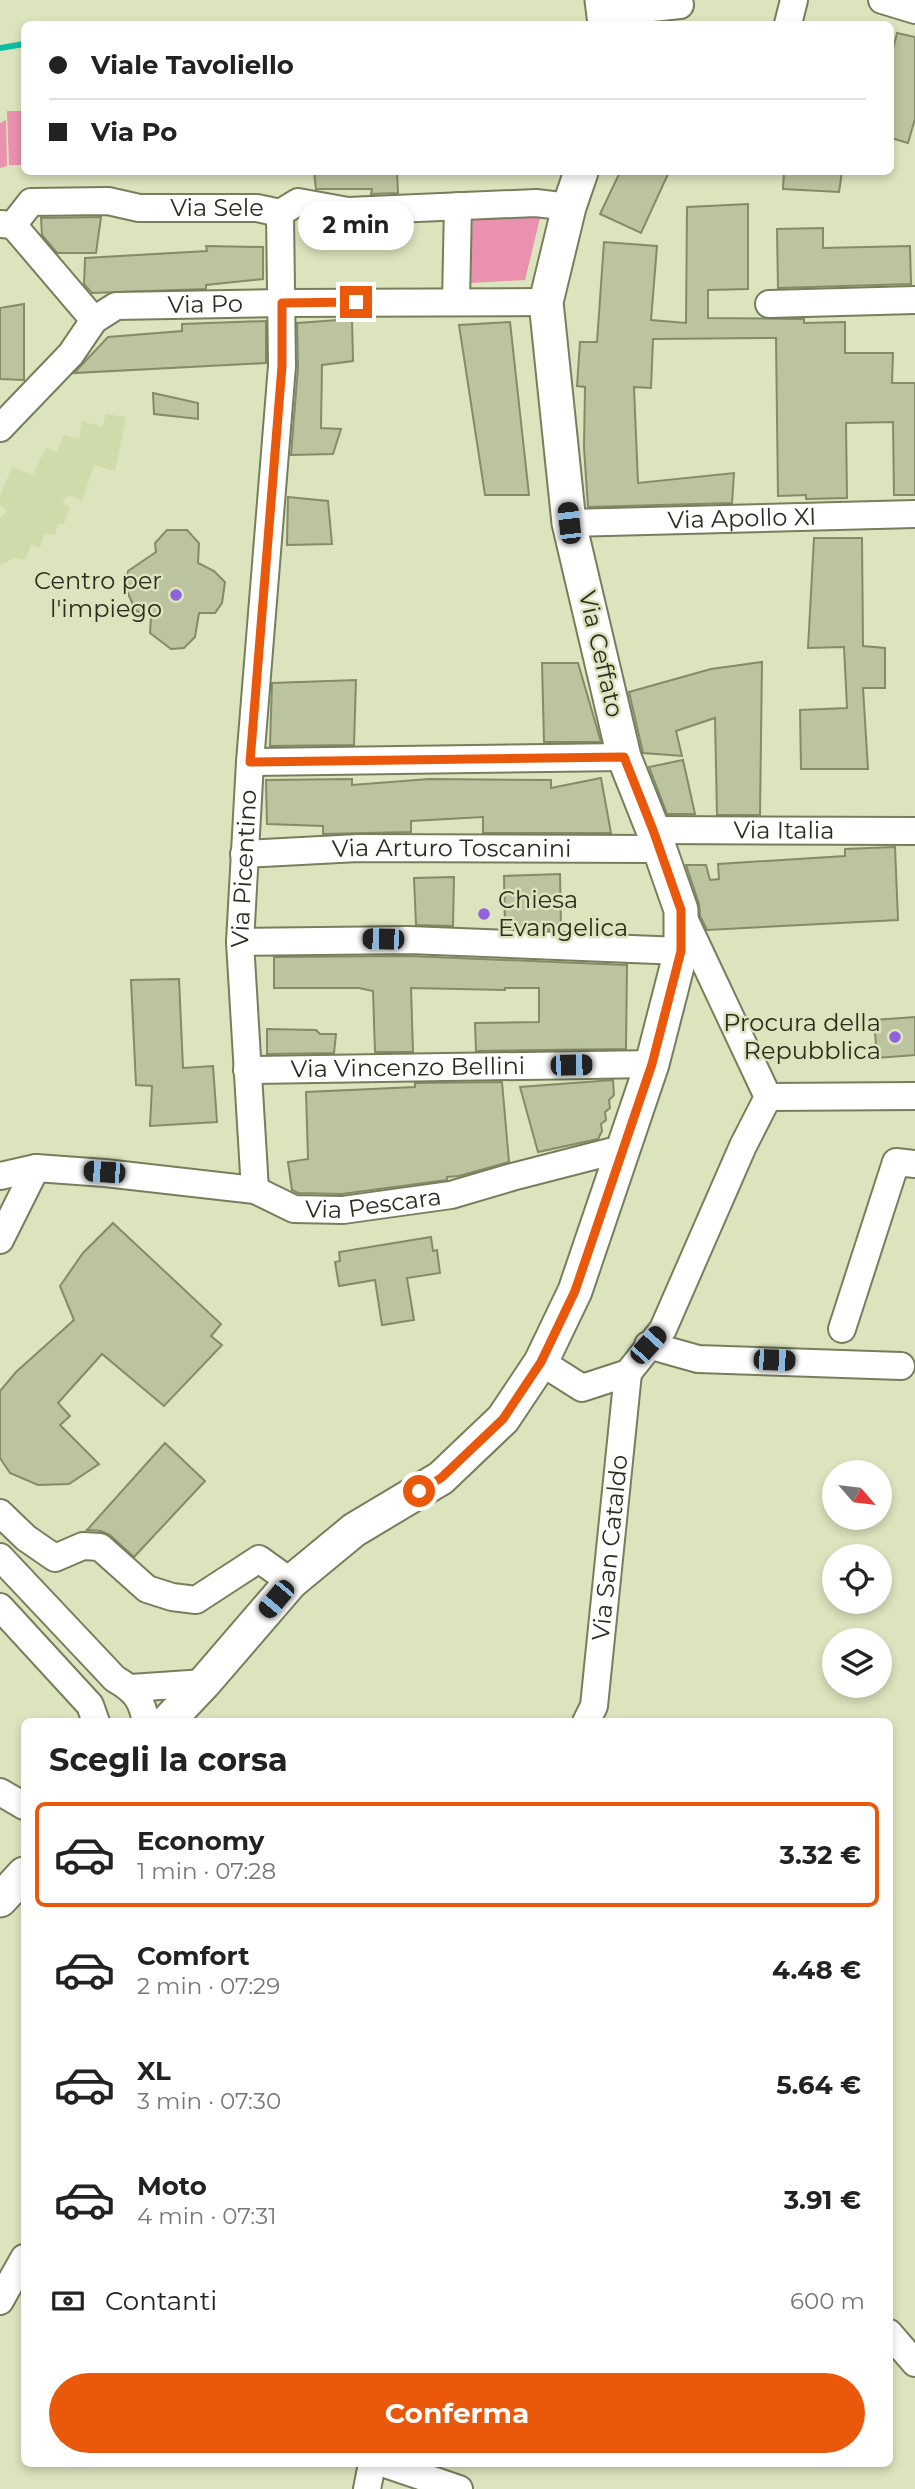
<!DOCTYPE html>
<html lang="it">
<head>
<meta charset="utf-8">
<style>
  body { margin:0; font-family:Montserrat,sans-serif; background:#f6f6f6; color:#222; height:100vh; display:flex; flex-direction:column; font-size:26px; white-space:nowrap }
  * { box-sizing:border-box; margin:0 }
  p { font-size:23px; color:#767676 }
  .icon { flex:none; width:38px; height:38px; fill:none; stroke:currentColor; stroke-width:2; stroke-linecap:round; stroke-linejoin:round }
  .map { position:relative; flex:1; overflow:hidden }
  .panel { position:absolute; left:21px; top:1718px; width:872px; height:749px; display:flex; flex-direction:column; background:#fff; border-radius:10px; box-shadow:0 4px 10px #0003 }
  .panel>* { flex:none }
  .top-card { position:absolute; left:21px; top:21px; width:873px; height:154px; border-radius:10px; box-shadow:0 4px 10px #0003; display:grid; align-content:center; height:154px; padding:0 28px; background:#fff }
  .needle { width:46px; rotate:118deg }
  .buttons { position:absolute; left:822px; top:1460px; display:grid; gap:14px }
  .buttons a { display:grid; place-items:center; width:70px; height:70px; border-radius:50%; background:#fff; box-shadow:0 4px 10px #0003; font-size:35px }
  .end { position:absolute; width:32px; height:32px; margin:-16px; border:9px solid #ea580c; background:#fff; box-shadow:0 0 0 4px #fff }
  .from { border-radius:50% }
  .bubble { position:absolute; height:49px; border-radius:24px; background:#fff; box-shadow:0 4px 10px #0003; font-size:23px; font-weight:700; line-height:49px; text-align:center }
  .car { position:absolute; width:21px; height:42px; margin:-21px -10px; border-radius:9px; box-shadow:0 0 5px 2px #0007; background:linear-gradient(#222 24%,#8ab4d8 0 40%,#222 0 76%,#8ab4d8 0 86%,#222 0) }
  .top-card b { display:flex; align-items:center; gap:24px; height:66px; font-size:26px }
  .top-card b+b { border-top:2px solid #e0e0e0 }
  .top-card i { width:18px; height:18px; background:#222 }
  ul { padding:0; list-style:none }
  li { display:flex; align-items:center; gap:21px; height:105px; margin:0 14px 10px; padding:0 14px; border:4px solid transparent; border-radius:10px }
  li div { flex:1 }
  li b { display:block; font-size:26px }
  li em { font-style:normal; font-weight:700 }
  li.on { border-color:#ea580c }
  li>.icon { width:63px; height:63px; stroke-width:1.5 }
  h2 { padding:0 28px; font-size:32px; line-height:84px }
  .pay { display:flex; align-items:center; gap:18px; height:77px; padding:0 28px; font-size:26px }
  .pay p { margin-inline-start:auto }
  .primary-button { display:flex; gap:14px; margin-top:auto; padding:14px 28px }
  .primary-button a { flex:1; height:80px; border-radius:42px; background:#ea580c; color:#fff; font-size:28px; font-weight:700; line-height:80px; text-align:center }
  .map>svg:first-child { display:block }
  .built { fill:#d0dbac }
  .green { fill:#e991af }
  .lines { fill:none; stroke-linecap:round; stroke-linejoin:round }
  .stream { stroke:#10bca3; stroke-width:6 }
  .building { fill:#bbc49e; stroke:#838b67; stroke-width:2 }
  .minor-casing { stroke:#767e5b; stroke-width:30 }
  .major-casing { stroke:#767e5b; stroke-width:37 }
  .minor { stroke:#fff; stroke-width:26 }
  .major { stroke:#fff; stroke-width:33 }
  .route { stroke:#ea580c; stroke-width:9 }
  .poi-dot { fill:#8f61db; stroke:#dbe4bd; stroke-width:2.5 }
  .labels { text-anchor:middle; stroke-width:5; stroke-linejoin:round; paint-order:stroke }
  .street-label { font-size:24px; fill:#2a2e1f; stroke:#dbe4bd }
  .poi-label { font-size:24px; fill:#2a2e1f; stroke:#dbe4bd; text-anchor:end }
</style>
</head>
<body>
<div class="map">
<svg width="915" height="2489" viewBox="0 0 915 2489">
  <rect width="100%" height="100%" fill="#dbe4bd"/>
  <path class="built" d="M106 414 126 417 115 471 94 465 82 501 70 495 62 502 70 507 64 524H58L55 535 45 533 40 548 31 545 25 560 14 558 0 565V519L7 510 0 506V496L12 467 33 475 46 447 56 453 64 435 79 439 82 421 102 427Z"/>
  <g class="green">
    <path d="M7 111H24V165H9Z"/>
    <path d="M6 120 7 166 0 168V123Z"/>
    <path d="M473 214 540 218 525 280 470 283Z"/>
  </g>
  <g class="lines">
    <path class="stream" d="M0 48 24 44"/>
  </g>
  <g class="building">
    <path d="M897 33 915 37V119L908 143 891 138V57Z"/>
    <path d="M314 172H397L398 193 371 194 372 189H316Z"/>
    <path d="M620 172H669L641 233 600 214Z"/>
    <path d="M784 172H842L839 192 783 189Z"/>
    <path d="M748 204V289L708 290V318L804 319V323L845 322V353H893L892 383H915V495H894L893 422 846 423 847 498 806 499V495L778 496 776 338 653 339 651 388 634 387 638 483 734 473 732 503 588 507 584 448 585 387 577 386 580 342H597L604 242 657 246 651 320 686 323 687 207Z"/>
    <path d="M101 217 96 253H57L42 235 41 218Z"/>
    <path d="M823 228V248L910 246 911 284 778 288 777 229Z"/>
    <path d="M206 246 263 247V279L206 285V289L92 293 84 284 85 258 207 251Z"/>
    <path d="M24 304V380L0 379V308Z"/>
    <path d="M352 319 353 361 322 365 321 428 341 429 333 454 291 455 298 367 297 323Z"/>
    <path d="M266 321V363L74 373 108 337 182 331V324Z"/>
    <path d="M510 322 529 495H485L459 325Z"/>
    <path d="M153 393 198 403V419L154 414Z"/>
    <path d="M288 497 328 501 332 544 287 545Z"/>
    <path d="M167 530H187L199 543 198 563 214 571 225 582 222 603 215 613H199L195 637 184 648 171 649 150 633 151 616 136 611 125 587 128 571 156 552 155 543Z"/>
    <path d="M814 538H862L863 646 885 648V688H863L868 769H801L800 710 847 708 844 647 808 648Z"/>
    <path d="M762 662 760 815H717L715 718 676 731 682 756 643 753 629 692 711 669Z"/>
    <path d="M542 663H578L601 742H544Z"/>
    <path d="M356 680 354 745 270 746 272 683Z"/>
    <path d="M683 760 695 814H667L649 767Z"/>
    <path d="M601 778 611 833H483V817L411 821V832L323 834V826L267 824 266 780 352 779V785L429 779 551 780V788Z"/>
    <path d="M895 847 898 920 707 930 700 916 699 904 686 865H706L710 880 719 879 718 864 845 856V849Z"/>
    <path d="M560 874 561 930 505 928 504 876Z"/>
    <path d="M454 877 453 926 416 925 414 878Z"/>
    <path d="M409 956 627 965 626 1049 476 1051 475 1023 539 1022V988H505V990L411 988 413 1052H375L373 991 359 988H274V957Z"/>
    <path d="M179 979 183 1068 213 1066 217 1122 150 1126 152 1086 136 1085 131 980Z"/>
    <path d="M915 1017V1055L877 1058 874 1020Z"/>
    <path d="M267 1029 316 1030 320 1034H336L334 1053 267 1054Z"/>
    <path d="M613 1080 614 1095 609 1100 610 1108 605 1112 606 1120 601 1124 602 1131 598 1139 538 1152 520 1087Z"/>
    <path d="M502 1082 509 1162 459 1176 447 1177V1180L342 1194 298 1193 292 1190 288 1162 308 1159 306 1092 415 1087V1083Z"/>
    <path d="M113 1223 221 1324 211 1336 222 1345 164 1406 102 1354 58 1403 70 1416 60 1425 99 1464 69 1484 38 1485 10 1473 0 1458V1391L16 1372 74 1320 60 1286 83 1253Z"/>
    <path d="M431 1237 433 1251 437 1250 440 1273 407 1278 414 1320 382 1325 375 1280 339 1286 335 1262 340 1261 339 1252Z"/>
    <path d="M165 1443 205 1481 134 1557 110 1535 101 1531 87 1530Z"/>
  </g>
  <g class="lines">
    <defs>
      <g id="minor">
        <path d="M882 0 915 10"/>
        <path d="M604 13 680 5 679 0"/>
        <path d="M788 24 794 0"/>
        <path id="s1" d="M0 224 13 225 31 202 108 201 139 208H257L280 213 298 202 348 211 536 203 569 207"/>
        <path d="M13 225 94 320"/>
        <path d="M456 301 458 206"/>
        <path d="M769 304 915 300"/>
        <path id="s2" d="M0 428 71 354 94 320 116 306 282 303 546 302"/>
        <path id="s3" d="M569 523 915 514"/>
        <path d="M250 762 624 757"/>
        <path id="s4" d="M653 830 915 831"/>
        <path id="s5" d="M244 854 358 848 659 849"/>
        <path d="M240 942 409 940 681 951"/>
        <path id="s6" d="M247 1070 652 1064"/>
        <path d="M768 1097 915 1096"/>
        <path id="s7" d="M0 1176 36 1168 105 1173 255 1190 294 1209 343 1210 451 1195 512 1177 621 1149"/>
        <path id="s8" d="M255 1190 240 942 250 762 282 366 280 213"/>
        <path d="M0 1240 36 1168"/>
        <path d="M842 1329 896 1162 915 1164"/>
        <path d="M648 1345 698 1359 901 1366"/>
        <path d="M541 1362 582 1388 628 1373"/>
        <path d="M628 1373 663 1329 743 1146 768 1097 682 914"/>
        <path d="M0 1513 26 1538 55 1558 83 1546 100 1547 147 1589 172 1597 196 1600 259 1559 291 1582"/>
        <path d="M0 1557 115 1679C135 1690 142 1700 146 1722"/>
        <path d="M0 1607 90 1705 96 1722"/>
        <path d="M131 1688 204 1683"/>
        <path id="s9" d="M586 1722 594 1706 628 1373"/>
        <path d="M0 1792 24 1806"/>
        <path d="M0 2301 24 2258"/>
        <path d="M889 2333 915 2363"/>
        <path d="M385 2464 459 2489"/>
        <path d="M367 2489 372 2464"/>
      </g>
      <g id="major">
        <path d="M602 0 605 24"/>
        <path d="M167 1722 204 1683 291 1582 354 1530 441 1478 503 1419 541 1362 575 1291 652 1064 681 951V910L653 830 624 757 569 523 546 302 569 207 581 172"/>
        <path d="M0 1900 24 1874"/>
      </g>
    </defs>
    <use href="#minor" class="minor-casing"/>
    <use href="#major" class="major-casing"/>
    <use href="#minor" class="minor"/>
    <use href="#major" class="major"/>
  </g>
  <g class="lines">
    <path class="route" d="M356 302 282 303V366L250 762 624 757 653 830 681 910V951L652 1064 575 1291 541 1362 503 1419 441 1478 419 1491"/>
  </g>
  <g class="poi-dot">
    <circle cx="176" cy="595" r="7"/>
    <circle cx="484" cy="914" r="7"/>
    <circle cx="895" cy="1037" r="7"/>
  </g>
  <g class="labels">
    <g class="street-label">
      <text dy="8" stroke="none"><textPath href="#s1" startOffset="229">Via Sele</textPath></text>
      <text dy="8" stroke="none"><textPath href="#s2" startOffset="259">Via Po</textPath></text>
      <text dy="8" stroke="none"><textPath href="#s3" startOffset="173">Via Apollo XI</textPath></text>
      <text transform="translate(601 654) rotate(77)" y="8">Via Ceffato</text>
      <text dy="8" stroke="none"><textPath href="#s4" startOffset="131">Via Italia</textPath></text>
      <text dy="8" stroke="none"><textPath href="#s5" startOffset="208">Via Arturo Toscanini</textPath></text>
      <text dy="8" stroke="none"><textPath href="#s8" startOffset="322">Via Picentino</textPath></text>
      <text dy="8" stroke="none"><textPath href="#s6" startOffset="161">Via Vincenzo Bellini</textPath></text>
      <text dy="8" stroke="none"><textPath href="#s7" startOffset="380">Via Pescara</textPath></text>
      <text dy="8" stroke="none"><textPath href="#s9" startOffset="177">Via San Cataldo</textPath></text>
    </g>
    <g class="poi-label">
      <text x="162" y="589">Centro per<tspan x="162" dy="28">l'impiego</tspan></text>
      <text x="498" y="908" text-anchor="start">Chiesa<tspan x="498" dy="28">Evangelica</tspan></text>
      <text x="881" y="1031">Procura della<tspan x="881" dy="28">Repubblica</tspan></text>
    </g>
  </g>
</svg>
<div class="buttons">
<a><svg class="needle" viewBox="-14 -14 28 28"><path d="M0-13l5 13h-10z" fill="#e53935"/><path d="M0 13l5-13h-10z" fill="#767676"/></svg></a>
<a><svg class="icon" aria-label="locate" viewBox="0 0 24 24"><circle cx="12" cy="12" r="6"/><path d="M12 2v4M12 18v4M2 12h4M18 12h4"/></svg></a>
<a><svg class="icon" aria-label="layers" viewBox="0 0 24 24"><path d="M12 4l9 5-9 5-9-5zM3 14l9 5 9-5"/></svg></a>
</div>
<i class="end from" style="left:419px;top:1491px"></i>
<i class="end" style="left:356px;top:302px"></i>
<div class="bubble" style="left:298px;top:201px;width:116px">2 min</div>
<i class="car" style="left:569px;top:523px;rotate:354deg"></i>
<i class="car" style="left:383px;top:939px;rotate:271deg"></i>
<i class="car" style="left:571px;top:1065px;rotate:89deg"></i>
<i class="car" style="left:104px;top:1172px;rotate:274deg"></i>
<i class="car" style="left:648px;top:1345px;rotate:42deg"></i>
<i class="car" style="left:774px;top:1360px;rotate:92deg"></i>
<i class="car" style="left:276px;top:1599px;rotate:220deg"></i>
<div class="top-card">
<b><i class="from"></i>Viale Tavoliello</b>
<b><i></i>Via Po</b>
</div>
<section class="panel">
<h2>Scegli la corsa</h2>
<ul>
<li class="on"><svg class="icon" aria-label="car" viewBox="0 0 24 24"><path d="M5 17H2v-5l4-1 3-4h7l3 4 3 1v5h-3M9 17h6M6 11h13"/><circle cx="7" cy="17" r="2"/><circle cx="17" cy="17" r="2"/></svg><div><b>Economy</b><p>1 min · 07:28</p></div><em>3.32 €</em></li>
<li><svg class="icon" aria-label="car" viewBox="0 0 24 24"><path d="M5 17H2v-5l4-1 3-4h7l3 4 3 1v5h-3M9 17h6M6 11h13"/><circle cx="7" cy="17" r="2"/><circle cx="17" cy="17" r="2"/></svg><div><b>Comfort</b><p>2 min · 07:29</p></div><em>4.48 €</em></li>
<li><svg class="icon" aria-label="car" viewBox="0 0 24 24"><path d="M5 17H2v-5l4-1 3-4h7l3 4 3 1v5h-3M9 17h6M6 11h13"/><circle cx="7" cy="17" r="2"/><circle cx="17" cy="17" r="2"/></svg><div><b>XL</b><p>3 min · 07:30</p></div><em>5.64 €</em></li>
<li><svg class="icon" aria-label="car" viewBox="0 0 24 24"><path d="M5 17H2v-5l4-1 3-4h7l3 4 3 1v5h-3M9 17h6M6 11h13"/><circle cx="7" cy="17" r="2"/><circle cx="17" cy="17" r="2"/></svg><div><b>Moto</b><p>4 min · 07:31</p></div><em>3.91 €</em></li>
</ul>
<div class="pay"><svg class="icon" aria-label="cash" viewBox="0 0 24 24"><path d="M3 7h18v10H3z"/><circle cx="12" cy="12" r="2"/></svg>Contanti<p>600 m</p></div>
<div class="primary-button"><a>Conferma</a></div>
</section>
</div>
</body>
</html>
